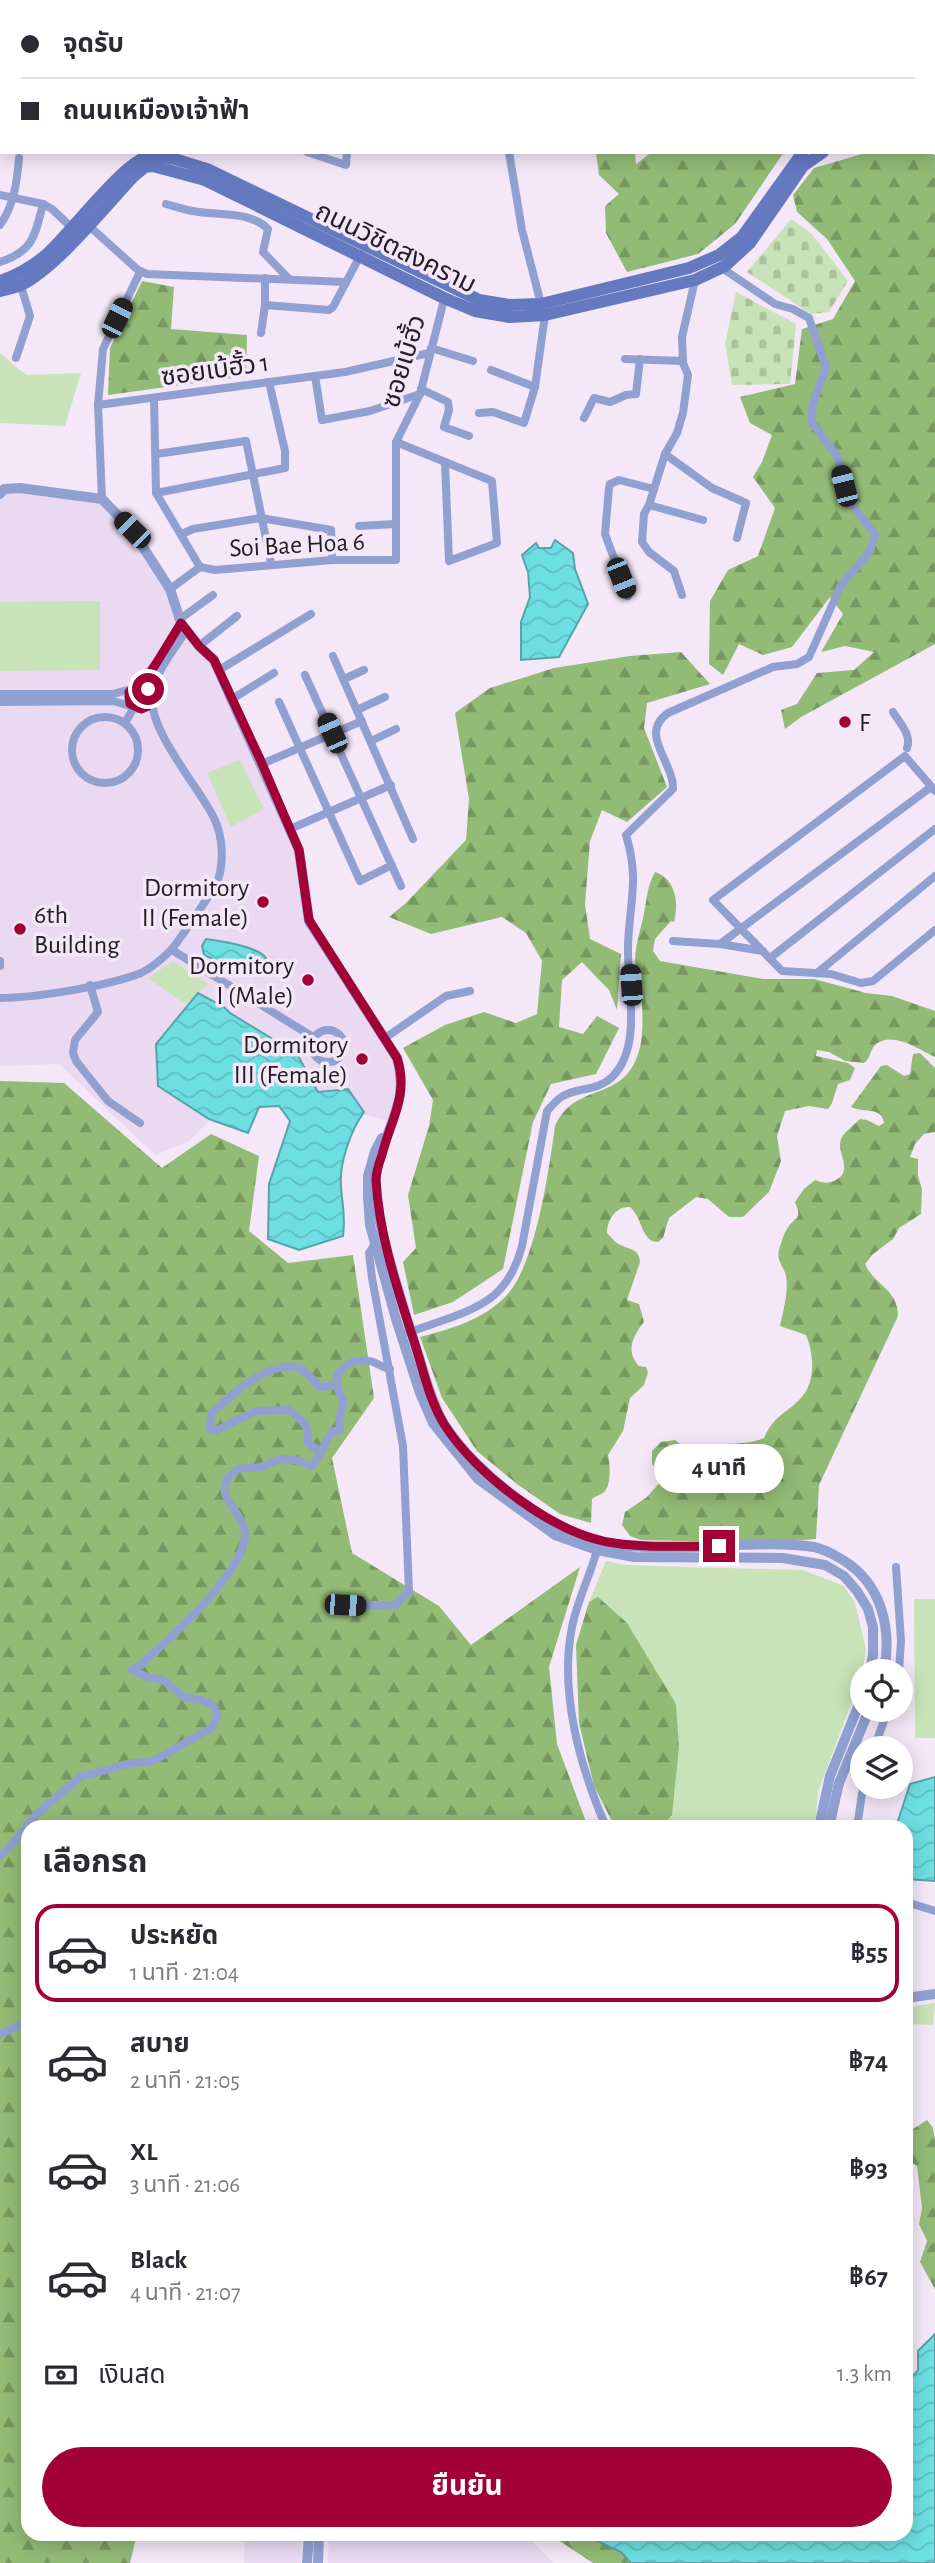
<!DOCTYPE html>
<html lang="th">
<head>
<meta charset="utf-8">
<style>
  body { margin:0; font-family:"Alegreya Sans","Noto Sans Thai",sans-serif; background:#f7f7f7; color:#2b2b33; height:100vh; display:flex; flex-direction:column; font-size:26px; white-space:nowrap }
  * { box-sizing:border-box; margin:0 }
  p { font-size:23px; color:#7c7c81 }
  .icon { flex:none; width:38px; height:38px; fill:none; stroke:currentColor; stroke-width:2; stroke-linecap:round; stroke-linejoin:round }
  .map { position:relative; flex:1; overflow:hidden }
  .drawer { position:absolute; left:21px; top:1820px; width:892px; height:721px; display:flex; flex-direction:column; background:#fff; border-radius:21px; box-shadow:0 4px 18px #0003 }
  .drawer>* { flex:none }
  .guide { position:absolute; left:0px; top:0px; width:936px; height:154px; box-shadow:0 4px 18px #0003; display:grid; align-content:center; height:154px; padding:0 21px; background:#fff }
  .controls { position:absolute; left:850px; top:1659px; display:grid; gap:14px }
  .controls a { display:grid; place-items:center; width:63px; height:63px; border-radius:50%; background:#fff; box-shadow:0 4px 18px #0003; font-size:35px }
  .end { position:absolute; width:32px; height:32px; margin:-16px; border:9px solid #a10136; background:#fff; box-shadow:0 0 0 4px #fff }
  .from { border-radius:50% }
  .bubble { position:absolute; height:49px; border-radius:24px; background:#fff; box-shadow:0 4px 18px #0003; font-size:23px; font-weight:700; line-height:49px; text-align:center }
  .car { position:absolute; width:21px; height:42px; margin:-21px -10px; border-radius:9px; box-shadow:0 0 5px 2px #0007; background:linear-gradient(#222 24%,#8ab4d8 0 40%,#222 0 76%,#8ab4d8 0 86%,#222 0) }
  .guide b { display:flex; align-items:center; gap:24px; height:66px; font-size:26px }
  .guide b+b { border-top:2px solid #e1e1e2 }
  .guide i { width:18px; height:18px; background:#2b2b33 }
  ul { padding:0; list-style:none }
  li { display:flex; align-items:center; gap:21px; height:98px; margin:0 14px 10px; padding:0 7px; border:4px solid transparent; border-radius:21px }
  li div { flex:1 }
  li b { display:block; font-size:26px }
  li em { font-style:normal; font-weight:700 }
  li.active { border-color:#a10136 }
  li>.icon { width:63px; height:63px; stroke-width:1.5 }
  h2 { padding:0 21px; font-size:32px; line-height:84px }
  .pay { display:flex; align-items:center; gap:18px; height:77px; padding:0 21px; font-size:26px }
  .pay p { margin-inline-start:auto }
  .primary-button { display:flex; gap:14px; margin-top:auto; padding:14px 21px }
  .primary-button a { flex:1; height:80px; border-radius:42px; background:#a10136; color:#fff; font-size:28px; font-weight:700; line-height:80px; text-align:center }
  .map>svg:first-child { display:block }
  .built { fill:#ead9f1 }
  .green { fill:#c8e3b7 }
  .forest { fill:url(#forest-firs) }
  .cemetery { fill:url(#cemetery-stones) }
  .water { fill:url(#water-waves); stroke:#56a4a9; stroke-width:2 }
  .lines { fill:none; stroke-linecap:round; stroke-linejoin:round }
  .canal { stroke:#6ddee2; stroke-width:7 }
  .minor { stroke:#90a0d0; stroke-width:8 }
  .tertiary { stroke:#90a0d0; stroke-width:10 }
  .secondary { stroke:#6579c0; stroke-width:12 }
  .route { stroke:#a10136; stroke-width:9 }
  .poi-dot { fill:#a10136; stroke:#f3e7f8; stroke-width:2.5 }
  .labels { text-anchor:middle; stroke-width:7; stroke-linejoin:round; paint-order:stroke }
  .street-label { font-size:26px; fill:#211d23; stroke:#f3e7f8 }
  .poi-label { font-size:26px; fill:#211d23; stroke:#f3e7f8; text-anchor:end }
</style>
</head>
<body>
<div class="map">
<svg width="935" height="2563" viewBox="0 0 935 2563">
  <defs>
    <pattern id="forest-firs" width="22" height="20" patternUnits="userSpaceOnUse" patternTransform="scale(1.75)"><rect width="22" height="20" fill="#92bb76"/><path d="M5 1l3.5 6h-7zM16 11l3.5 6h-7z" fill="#779760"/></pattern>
    <pattern id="cemetery-stones" width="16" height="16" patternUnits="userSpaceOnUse" patternTransform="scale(1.75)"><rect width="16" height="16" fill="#c8e3b7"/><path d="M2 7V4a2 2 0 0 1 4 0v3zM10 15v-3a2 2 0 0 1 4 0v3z" fill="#acc29d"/></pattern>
    <pattern id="water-waves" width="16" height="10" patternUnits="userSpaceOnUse" patternTransform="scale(1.75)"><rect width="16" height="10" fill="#6ddee2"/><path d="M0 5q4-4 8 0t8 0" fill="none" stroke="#5ebec2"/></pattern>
  </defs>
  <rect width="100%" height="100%" fill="#f3e7f8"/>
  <g class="built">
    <path d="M4 489 102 499 132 530 170 589 181 623 214 660 299 850 309 921 397 1058 392 1121 242 1088 188 1142 155 1155 59 1064 0 1066V494Z"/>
    <path d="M245 2534 302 2537 301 2563H244Z"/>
    <path d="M329 2534H526L553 2563H328Z"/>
  </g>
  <g class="green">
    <path d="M0 353 26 375 81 373 65 426 0 423Z"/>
    <path d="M100 601V670L0 671V602Z"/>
    <path d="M240 760 264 809 231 827 207 773Z"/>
    <path d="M173 961 208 984 185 1004 148 978Z"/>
    <path d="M606 1561 626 1565 683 1567 803 1570 844 1586 855 1603 866 1650 861 1677 818 1792 815 1827H662L672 1814 679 1748 589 1602Z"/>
    <path d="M914 1599H935V1738H915Z"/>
    <path d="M935 2003 933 2025 909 2024 907 2030V2007Z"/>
  </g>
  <g class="forest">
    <path d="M596 152H635L636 164 652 152H784L735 224 698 254 627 272 606 233 605 206 619 194 599 175Z"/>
    <path d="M928 153 935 155V644L801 717 785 729 781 710 797 704 817 673 854 670 874 652 845 646 821 652 843 614 830 597 792 647 763 655 739 644 723 675 709 664 710 601 728 570 758 556 775 508 753 477 762 462 772 435 750 423 740 397 795 384 802 329 833 319 855 281 827 239 797 212 793 195 814 168 862 154Z"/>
    <path d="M142 281 174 287 171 329 247 335 246 376 108 395 110 348Z"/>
    <path d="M681 652 710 684 647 703 644 728 667 787 627 822 602 810 590 841 585 904 590 939 621 954 617 1010 609 990 582 962 562 980 559 1027 583 1034 597 1016 619 1028 596 1074 551 1084 533 1122 503 1269 453 1302 414 1315 403 1262 416 1248 408 1195 429 1126 433 1100 403 1048 445 1025 484 1012 516 1023 537 1014 542 961 526 933 502 917 431 934 389 917 406 903 466 840 469 799 455 713 490 688 554 668 630 656Z"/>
    <path d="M655 872C676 879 679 903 674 922L671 921 655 939 653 951 660 961 763 979H814L866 993 892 996 935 1011V1057C919 1050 894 1031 876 1044 870 1049 871 1058 864 1063L845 1061 829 1052 817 1050 816 1056 848 1063 855 1068 850 1080 838 1084 832 1103 828 1109 809 1106 785 1111 777 1136 781 1161 769 1192 743 1217H729L708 1199 696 1197 669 1218 663 1238 658 1242C641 1242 643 1218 630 1207 616 1206 607 1220 607 1233 608 1234 615 1242 617 1243 627 1250 639 1247 640 1262L627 1300 639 1304 644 1322C633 1336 625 1351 639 1366L646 1367 648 1372 644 1385 630 1398 623 1431 608 1455C610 1465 612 1486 603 1493 600 1495 595 1496 592 1499L591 1523 560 1514 517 1484 477 1451 442 1398 420 1337C451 1329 483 1320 506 1296 536 1265 549 1169 555 1126 576 1080 624 1104 639 1051 645 1032 642 996 639 976 639 971 636 966 635 961 635 945 641 929 644 913 647 898 647 887 655 872Z"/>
    <path d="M920 1053 935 1068V1132L924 1134 915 1144 910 1157 918 1159V1176L922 1189 921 1214 899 1228 893 1239 873 1254 865 1264C875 1286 898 1289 898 1316L819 1485 816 1539 769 1543 641 1540 630 1536 622 1525 625 1512 647 1497 663 1479 652 1464V1451L661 1442 675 1440 686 1449C712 1440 740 1448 764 1438 774 1415 786 1414 801 1398 816 1382 814 1354 806 1335L780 1326C783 1311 789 1291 786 1276 784 1266 776 1261 779 1250 781 1244 783 1235 787 1229 795 1215 803 1222 795 1202L804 1189 815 1180C823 1183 828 1184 836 1180 854 1170 836 1153 841 1139 844 1132 854 1125 860 1119L867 1120 879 1126 884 1123C882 1106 862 1113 851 1107L881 1066 887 1065 904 1076 910 1074 913 1054Z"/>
    <path d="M0 1081 64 1083 162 1168 211 1134 259 1156 249 1231 288 1263 353 1255 374 1398 332 1458 352 1553 439 1606 471 1645 580 1567 549 1667 557 1744 588 1827H28V2534H137L130 2563H0Z"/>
    <path d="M598 1597 627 1623 676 1704 679 1748 672 1815 662 1827H615L594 1786 579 1723 576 1645 589 1602Z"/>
    <path d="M927 2120 933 2128 935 2140V2289L920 2262 927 2241 919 2224 922 2208 917 2166 906 2159 907 2133Z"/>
    <path d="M549 2534H582L621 2552 631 2563H593Z"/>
  </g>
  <g class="cemetery">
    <path d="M791 219 812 234 848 281 829 312 811 314 747 272Z"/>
    <path d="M736 292 796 324 790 384 732 385 725 344Z"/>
  </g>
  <g class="water">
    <path d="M616 0H802L803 2H616Z"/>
    <path d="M555 540 573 553 575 569 588 604 559 657 521 660V622L530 597 528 572 522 555 536 543 539 548H551Z"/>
    <path d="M206 939C221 941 258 947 266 958L255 968 234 974 222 963 204 955 202 946Z"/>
    <path d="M198 993 224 1007 230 1013 297 1054 318 1092 348 1089 364 1112C351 1130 339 1163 341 1186 342 1206 346 1215 343 1236L299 1250 268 1239 269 1184 290 1121 279 1106 259 1107 248 1133 209 1119 158 1086 156 1044Z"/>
    <path d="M935 1777V1881L907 1879 906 1827H896L910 1784Z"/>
    <path d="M935 2334V2563H631L621 2552 582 2534H906L907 2383 918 2370V2351Z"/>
  </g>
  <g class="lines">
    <g class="canal">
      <path d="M841 0 843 2"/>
      <path d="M934 59 935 60"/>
    </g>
    <g class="minor">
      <path d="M339 0 340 2"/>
      <path d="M408 0 410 2"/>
      <path d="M433 0 434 2"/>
      <path d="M500 0 503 2"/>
      <path d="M828 0 829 2"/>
      <path d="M853 0 856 2"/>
      <path d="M0 2 11 0"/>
      <path d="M227 2 232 0"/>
      <path d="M369 2 373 0"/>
      <path d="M473 2 475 0"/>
      <path d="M934 50 935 51"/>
      <path d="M934 69H935"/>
      <path d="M0 107 2 114"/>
      <path d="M0 127H2"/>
      <path d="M307 152 346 165 347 152"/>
      <path d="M509 152 522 230 541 304"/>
      <path d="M0 195 43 204C35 235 34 251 0 262"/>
      <path d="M43 204 52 209 72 228"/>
      <path d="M166 204C177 207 188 211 199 212 220 215 252 212 268 229L263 252 289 279"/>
      <path d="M0 225C14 205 17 182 19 158"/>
      <path d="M88 225 138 270 147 274 346 282"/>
      <path d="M695 280 682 337 683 363 688 375 683 413 677 433 665 454 649 505 703 520"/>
      <path d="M265 305 329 310 333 307 361 254"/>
      <path d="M261 333 265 305V278"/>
      <path d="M431 348 473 361"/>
      <path d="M16 358 30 316 21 286"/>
      <path d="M625 359 683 361"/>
      <path d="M491 370 535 387"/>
      <path d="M315 376 322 420 370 411 420 394"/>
      <path d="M421 389 448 402 449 410 444 427 469 436"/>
      <path d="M154 398 156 493 200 567"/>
      <path d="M98 405 103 349 140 272"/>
      <path d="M479 413 493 412 524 423 535 387 545 315"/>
      <path d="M584 418 594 398 610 402 626 395 636 394 640 359"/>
      <path d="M396 442 492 481 497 543 449 561 445 463"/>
      <path d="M156 454 246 441 271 563"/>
      <path d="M665 454 712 488 746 503 737 538"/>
      <path d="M156 493 285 468V451L269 382"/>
      <path d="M102 499 98 405 345 372 429 353"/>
      <path d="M649 505 644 514 642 542 649 552 674 571 682 595"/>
      <path d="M359 526 396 524"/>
      <path d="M182 534 193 529 261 518 331 530 332 560"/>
      <path d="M200 567 215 570 332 560H396V442L420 394 445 296"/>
      <path d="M170 589 200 567"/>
      <path d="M628 596 605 534 609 488 610 484 619 480 654 489"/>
      <path d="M180 619 213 595"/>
      <path d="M199 646 237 616"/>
      <path d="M333 656 413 839"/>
      <path d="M219 670 311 614"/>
      <path d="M305 675 401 886"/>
      <path d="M344 679 364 670"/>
      <path d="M138 685 160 658 181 623"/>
      <circle cx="140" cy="697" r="12"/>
      <path d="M0 694H113L131 689"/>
      <path d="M232 699 274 673"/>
      <path d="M0 702 113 701 134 707 125 723"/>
      <path d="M279 702 360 881 392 865"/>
      <path d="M357 710 385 697"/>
      <path d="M893 712C899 722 912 735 907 748"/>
      <circle cx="105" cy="750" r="33"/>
      <path d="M371 741 396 729"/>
      <path d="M262 764 362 721"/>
      <path d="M935 791 905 756 713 900 782 971 831 974 861 983 873 981 935 930"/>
      <path d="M290 829 391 785"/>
      <path d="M673 941 720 944 763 951"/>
      <path d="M720 944 931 787"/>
      <path d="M172 950 313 1037"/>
      <path d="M770 958 935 829"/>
      <path d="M0 961V966"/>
      <path d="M817 973 935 876"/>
      <path d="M90 985 98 1012 75 1040 73 1053 76 1061 108 1101 140 1123"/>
      <path d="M0 998C35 998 108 986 141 973 151 968 162 959 170 951 177 944 215 888 218 880 224 861 223 837 214 818 199 787 149 732 152 696 154 673 174 650 186 631"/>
      <circle cx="328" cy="1046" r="16"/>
      <path d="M385 1038 446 996 470 991"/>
      <path d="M408 1332C420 1329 432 1324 444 1320 486 1306 510 1292 522 1246L547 1111C552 1106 557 1099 563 1096 579 1087 598 1091 612 1077 643 1047 627 985 628 947 629 903 640 881 626 835L673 789C674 762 638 734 668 713L773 667 797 664 809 657 841 585 870 551 875 534 848 500 837 456 812 423V407L826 367 809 318 793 309 775 304 722 268"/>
      <path d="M319 1451 307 1442C312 1426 300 1419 289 1410L256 1411 217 1430H210L211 1414C230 1396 266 1362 296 1367 306 1368 312 1381 320 1387L336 1385"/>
      <path d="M597 1550C590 1576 577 1601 572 1627 559 1692 580 1767 606 1827"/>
      <path d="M896 1567 901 1641 899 1671"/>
      <path d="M330 1600 345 1605H396L409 1591 403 1446 372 1278 369 1253 375 1244"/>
      <path d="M132 1670 142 1664C171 1636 240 1577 245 1537 247 1515 215 1498 227 1479 230 1476 235 1471 239 1469 246 1467 254 1469 260 1467 269 1464 276 1459 286 1459 295 1459 303 1462 312 1466 319 1459 325 1442 332 1432L340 1430 339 1419 344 1402C334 1385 332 1370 353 1362 358 1361 364 1360 369 1361 377 1362 382 1368 390 1369"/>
      <path d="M874 1748 888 1710"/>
      <path d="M857 1827 863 1787"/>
      <path d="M0 1855 7 1850 38 1813 80 1777 131 1763 150 1762 162 1756 213 1727 217 1715 214 1706 202 1700 184 1697 163 1680 147 1677 132 1670"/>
      <path d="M906 1902 935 1911"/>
      <path d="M0 2034 28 2022"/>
    </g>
    <g class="tertiary">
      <path d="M0 494 4 489 20 488 102 499 132 530 170 589 181 623 199 646 214 660 299 850 309 921 397 1058C411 1104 382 1131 376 1175 372 1204 387 1250 395 1279 403 1306 411 1333 420 1360 426 1381 433 1405 444 1424 469 1464 521 1505 563 1528 632 1565 738 1536 814 1547 825 1549 834 1555 843 1560 882 1584 892 1629 884 1671"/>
      <path d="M382 1138 375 1151 368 1176V1197L370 1225 396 1319 420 1393 433 1423 478 1479 555 1535 597 1550 634 1557 783 1558 825 1565 844 1576 857 1591 868 1609 873 1627V1655L870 1671"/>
      <path d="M819 1827 830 1776 863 1694"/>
      <path d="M829 1827 839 1783 869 1710"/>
      <path d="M906 1998 935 1994"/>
      <path d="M307 2563 309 2534"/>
      <path d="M318 2563 319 2534"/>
    </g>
    <g class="secondary">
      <path d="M71 0V2"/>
      <path d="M934 131H935"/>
      <path d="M934 143H935"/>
      <path d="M0 281C18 275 32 267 47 254 68 236 125 160 148 157 167 154 189 164 207 169L479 300 509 305 541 304 689 268 719 255 742 237 803 152"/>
      <path d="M0 291C7 289 15 288 21 285 55 269 106 206 133 177L145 167 153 166 205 180 444 298 475 311 510 317 545 315 695 280 725 266 750 243 803 166 823 152"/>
    </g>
  </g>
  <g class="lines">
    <path class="route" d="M148 689 152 697 148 706 141 709 130 704 129 692 149 675 181 623 199 646 214 660 260 759 299 850 309 920 397 1058C409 1095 391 1119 382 1155 379 1163 376 1172 376 1180 379 1233 396 1285 412 1335 422 1364 428 1398 444 1424 475 1474 555 1535 614 1543 648 1548 684 1546 719 1546"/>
  </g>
  <g class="poi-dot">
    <circle cx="845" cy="722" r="7"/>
    <circle cx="263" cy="902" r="7"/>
    <circle cx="20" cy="929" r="7"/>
    <circle cx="308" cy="980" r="7"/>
    <circle cx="362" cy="1059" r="7"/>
  </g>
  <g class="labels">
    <g class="street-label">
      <text transform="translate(396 247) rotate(26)" y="9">ถนนวิชิตสงคราม</text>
      <text transform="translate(403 361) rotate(-73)" y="9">ซอยเบ้ฮั้ว</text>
      <text transform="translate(215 369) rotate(-8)" y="9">ซอยเบ้ฮั้ว 1</text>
      <text transform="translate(297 544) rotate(-3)" y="9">Soi Bae Hoa 6</text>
    </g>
    <g class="poi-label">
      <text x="859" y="731" text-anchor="start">F</text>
      <text x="249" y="896">Dormitory<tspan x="249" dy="30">II (Female)</tspan></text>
      <text x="34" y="923" text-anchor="start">6th<tspan x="34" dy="30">Building</tspan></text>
      <text x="294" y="974">Dormitory<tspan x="294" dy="30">I (Male)</tspan></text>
      <text x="348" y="1053">Dormitory<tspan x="348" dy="30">III (Female)</tspan></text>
    </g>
  </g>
</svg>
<div class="controls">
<a><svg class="icon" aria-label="locate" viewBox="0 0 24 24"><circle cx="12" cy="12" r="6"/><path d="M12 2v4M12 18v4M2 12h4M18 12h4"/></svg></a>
<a><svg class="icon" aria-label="layers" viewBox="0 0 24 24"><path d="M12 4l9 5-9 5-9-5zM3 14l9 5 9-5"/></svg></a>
</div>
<i class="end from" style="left:148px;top:689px"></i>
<i class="end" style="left:719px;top:1546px"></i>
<div class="bubble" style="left:654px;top:1444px;width:130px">4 นาที</div>
<i class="car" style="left:117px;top:318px;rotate:26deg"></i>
<i class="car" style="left:844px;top:486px;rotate:346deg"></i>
<i class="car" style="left:132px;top:530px;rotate:315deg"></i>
<i class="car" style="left:621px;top:578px;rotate:158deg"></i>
<i class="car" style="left:332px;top:733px;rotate:336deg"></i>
<i class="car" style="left:631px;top:985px;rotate:356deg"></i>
<i class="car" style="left:345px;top:1605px;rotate:93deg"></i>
<div class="guide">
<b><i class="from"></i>จุดรับ</b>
<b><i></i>ถนนเหมืองเจ้าฟ้า</b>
</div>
<section class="drawer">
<h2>เลือกรถ</h2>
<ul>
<li class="active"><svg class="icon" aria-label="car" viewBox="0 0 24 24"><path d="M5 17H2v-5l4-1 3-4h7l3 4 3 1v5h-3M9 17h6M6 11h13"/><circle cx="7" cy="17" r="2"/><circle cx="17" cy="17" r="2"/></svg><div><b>ประหยัด</b><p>1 นาที · 21:04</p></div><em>฿55</em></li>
<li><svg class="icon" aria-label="car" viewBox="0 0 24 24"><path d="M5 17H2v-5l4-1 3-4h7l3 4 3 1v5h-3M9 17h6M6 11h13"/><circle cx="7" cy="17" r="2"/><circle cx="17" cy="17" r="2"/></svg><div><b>สบาย</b><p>2 นาที · 21:05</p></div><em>฿74</em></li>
<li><svg class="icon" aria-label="car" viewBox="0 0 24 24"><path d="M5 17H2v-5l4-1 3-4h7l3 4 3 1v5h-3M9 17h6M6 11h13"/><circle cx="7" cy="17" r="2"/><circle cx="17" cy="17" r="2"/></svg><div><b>XL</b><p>3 นาที · 21:06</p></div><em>฿93</em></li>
<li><svg class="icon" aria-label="car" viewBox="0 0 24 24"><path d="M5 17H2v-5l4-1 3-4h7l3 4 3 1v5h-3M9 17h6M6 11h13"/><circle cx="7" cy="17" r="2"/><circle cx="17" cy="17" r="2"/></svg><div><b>Black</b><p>4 นาที · 21:07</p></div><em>฿67</em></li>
</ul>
<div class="pay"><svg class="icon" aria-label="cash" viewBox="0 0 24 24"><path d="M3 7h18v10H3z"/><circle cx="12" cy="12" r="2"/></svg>เงินสด<p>1.3 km</p></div>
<div class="primary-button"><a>ยืนยัน</a></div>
</section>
</div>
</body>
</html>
